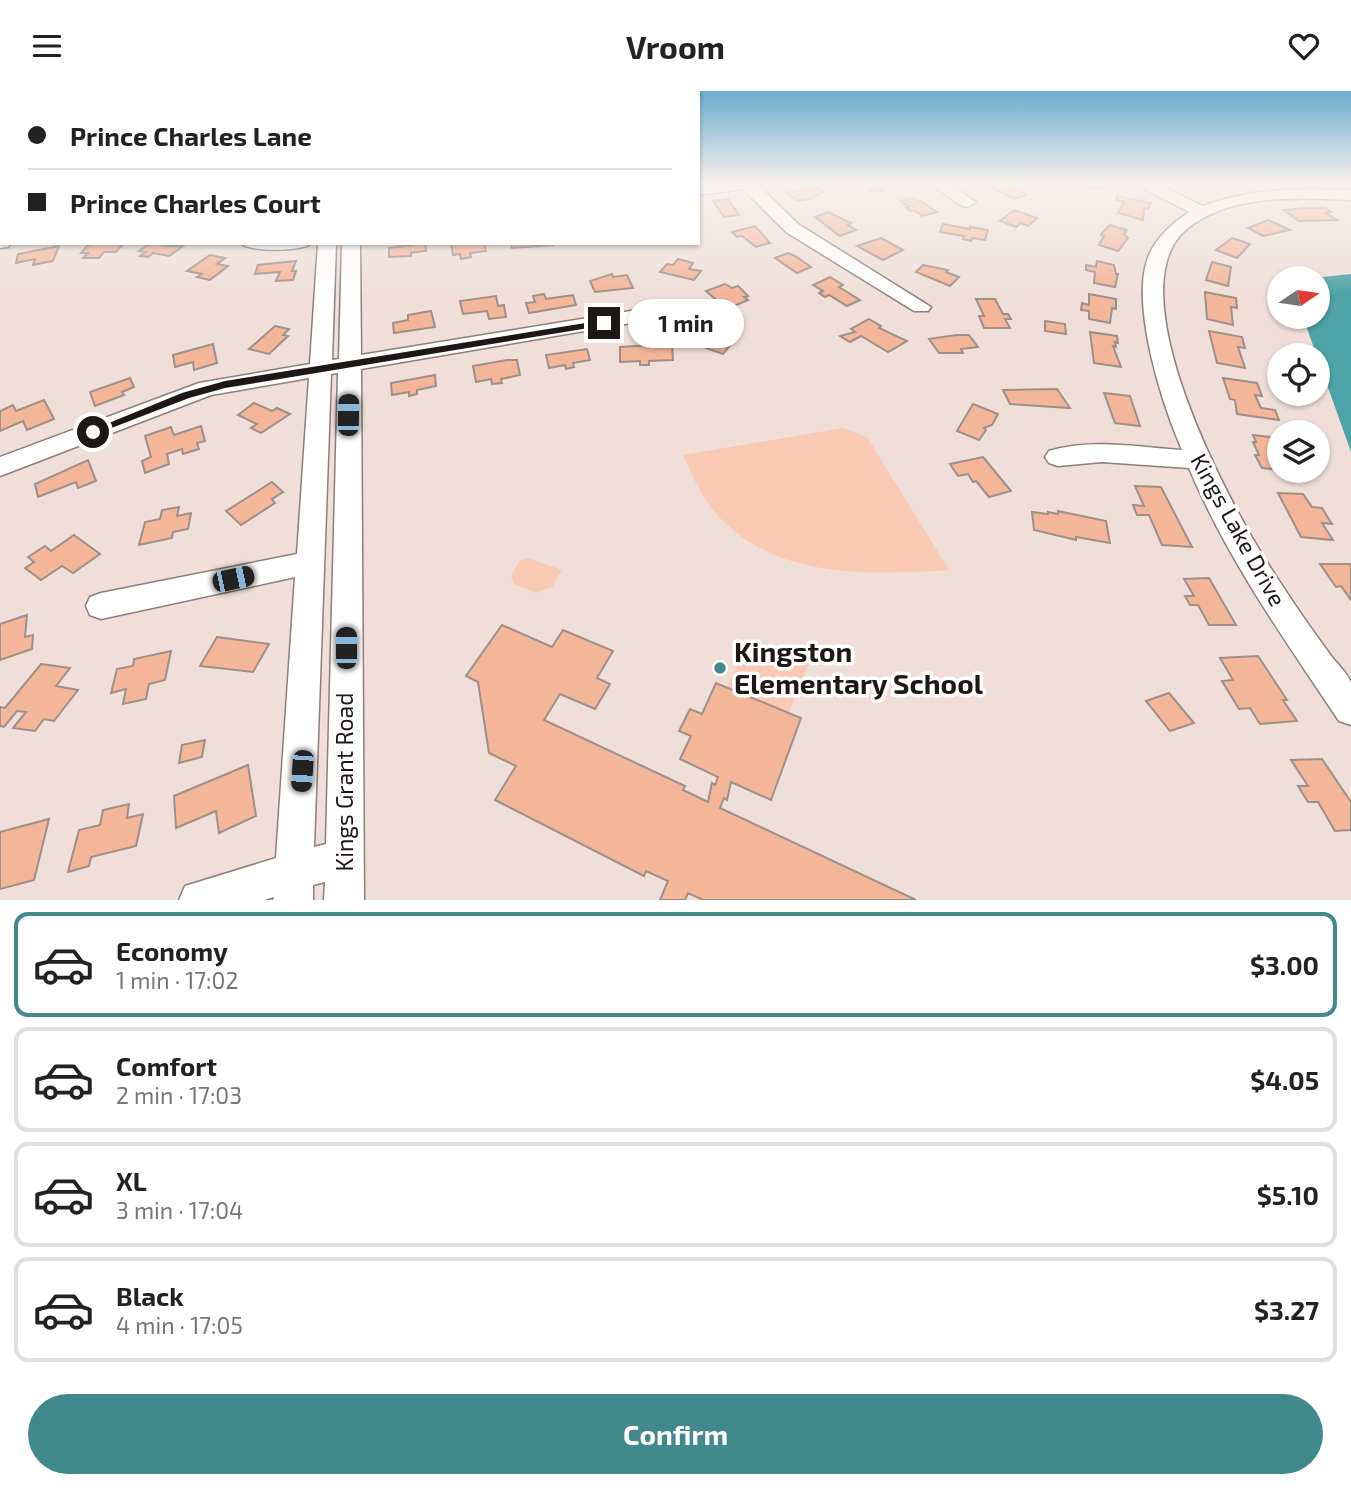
<!DOCTYPE html>
<html lang="en">
<head>
<meta charset="utf-8">
<style>
  body { margin:0; font-family:"Exo 2",sans-serif; background:#f2f2f2; color:#222; height:100vh; display:flex; flex-direction:column; font-size:26px; white-space:nowrap }
  * { box-sizing:border-box; margin:0 }
  p { font-size:23px; color:#767676 }
  .icon { flex:none; width:38px; height:38px; fill:none; stroke:currentColor; stroke-width:2; stroke-linecap:round; stroke-linejoin:round }
  .map { position:relative; height:809px; overflow:hidden }
  .sheet { display:flex; flex-direction:column; background:#fff; flex:1 }
  .sheet>* { flex:none }
  .guide { position:absolute; left:0px; top:0px; width:700px; height:154px; box-shadow:0 2px 5px #0004; display:grid; align-content:center; height:154px; padding:0 28px; background:#fff }
  .needle { width:46px; rotate:77deg }
  .tools { position:absolute; left:1267px; top:175px; display:grid; gap:14px }
  .tools a { display:grid; place-items:center; width:63px; height:63px; border-radius:50%; background:#fff; box-shadow:0 2px 5px #0004; font-size:35px }
  .end { position:absolute; width:32px; height:32px; margin:-16px; border:9px solid #1d1715; background:#fff; box-shadow:0 0 0 4px #fff }
  .from { border-radius:50% }
  .bubble { position:absolute; height:49px; border-radius:24px; background:#fff; box-shadow:0 2px 5px #0004; font-size:23px; font-weight:700; line-height:49px; text-align:center }
  .car { position:absolute; width:21px; height:42px; margin:-21px -10px; border-radius:9px; box-shadow:0 0 5px 2px #0007; background:linear-gradient(#222 24%,#8ab4d8 0 40%,#222 0 76%,#8ab4d8 0 86%,#222 0) }
  .guide b { display:flex; align-items:center; gap:24px; height:66px; font-size:26px }
  .guide b+b { border-top:2px solid #e0e0e0 }
  .guide i { width:18px; height:18px; background:#222 }
  ul { padding:12px 0 0; list-style:none }
  li { display:flex; align-items:center; gap:21px; height:105px; margin:0 14px 10px; padding:0 14px; border:4px solid #e0e0e0; border-radius:14px }
  li div { flex:1 }
  li b { display:block; font-size:26px }
  li em { font-style:normal; font-weight:700 }
  li.active { border-color:#41898c }
  li>.icon { width:63px; height:63px; stroke-width:1.5 }
  .primary-button { display:flex; gap:14px; margin-top:auto; padding:14px 28px }
  .primary-button a { flex:1; height:80px; border-radius:42px; background:#41898c; color:#fff; font-size:28px; font-weight:700; line-height:80px; text-align:center }
  header { display:flex; justify-content:space-between; align-items:center; height:91px; padding:0 28px; background:#fff; font-size:32px; font-weight:700 }
  .map>svg:first-child { display:block }
  .green { fill:#f9c9b3 }
  .water { fill:#4da3a7 }
  .building { fill:#f4b699; stroke:#9e8f89; stroke-width:2 }
  .lines { fill:none; stroke-linecap:round; stroke-linejoin:round }
  .minor-casing { stroke:#8d7e78; stroke-width:3 }
  .minor { fill:#fff; fill-rule:evenodd }
  .route { fill:#1d1715 }
  .poi-dot { fill:#41898c; stroke:#fff; stroke-width:2.5 }
  .labels { text-anchor:middle; stroke-width:7; stroke-linejoin:round; paint-order:stroke }
  .street-label { font-size:23px; fill:#1d1715; stroke:#fff }
  .near-poi-label { font-size:28px; font-weight:bold; fill:#1d1715; stroke:#fff; text-anchor:start }
</style>
</head>
<body>
<header><svg class="icon" aria-label="menu" viewBox="0 0 24 24"><path d="M4 6h16M4 12h16M4 18h16"/></svg>Vroom<svg class="icon" aria-label="heart" viewBox="0 0 24 24"><path d="M12 20l-8-8c-3-5 5-10 8-4 3-6 11-1 8 4z"/></svg></header>
<div class="map">
<svg width="1351" height="809" viewBox="0 0 1351 809">
  <rect width="100%" height="100%" fill="#efdfd8"/>
  <g class="green">
    <path d="M843 337 867 346 949 479C871 484 780 488 721 428 703 410 693 386 683 364Z"/>
    <path d="M528 467 562 479 552 496 536 502 514 493 511 485 520 469Z"/>
    <path d="M749 548 809 572 789 622 727 596Z"/>
  </g>
  <path class="water" d="M1351 183V361L1303 226H1318V187H1313Z"/>
  <g class="building">
    <path d="M863 92H902L903 93 881 96 884 99 871 101Z"/>
    <path d="M983 92H1010L1026 104 1014 108Z"/>
    <path d="M1109 92 1115 95 1095 99 1082 93Z"/>
    <path d="M815 95 824 101 810 108 798 110 787 102Z"/>
    <path d="M1117 105 1151 112 1148 118 1144 117 1143 129 1118 122 1124 111 1116 109Z"/>
    <path d="M912 107 921 110 937 121 922 125 914 119 910 120 906 117 909 116 900 110Z"/>
    <path d="M728 108 739 124 724 126 713 110Z"/>
    <path d="M1307 117H1325L1331 121 1326 122 1337 129 1299 130 1284 119Z"/>
    <path d="M1014 119 1037 127 1028 135 1021 132 1016 136 1000 130Z"/>
    <path d="M828 121 851 132 848 134 856 139 840 145 815 126Z"/>
    <path d="M1268 129 1290 139 1263 145 1248 137Z"/>
    <path d="M943 133 970 138V136L988 139 985 149 972 147 971 150 963 148 964 145 940 141Z"/>
    <path d="M1110 134 1127 139 1124 143 1128 147 1118 160 1099 154 1104 145 1101 144 1103 141Z"/>
    <path d="M755 135 770 152 756 156 742 145 737 146 732 141Z"/>
    <path d="M881 147 903 159 883 169 857 155Z"/>
    <path d="M1232 147 1250 153 1237 167 1216 159Z"/>
    <path d="M98 152H124L116 161H104L99 167H83L88 162H81L88 154Z"/>
    <path d="M151 152 168 155H183L169 165 153 162 148 166 140 165 146 161 139 160Z"/>
    <path d="M425 152 426 160 411 162V165L389 166V157Z"/>
    <path d="M451 152H484L486 160 470 162 471 166 461 168 460 163 453 164Z"/>
    <path d="M511 152H553V154L512 157Z"/>
    <path d="M59 155 53 170 33 174 35 168 16 172 18 163Z"/>
    <path d="M788 162 797 166 811 176 797 182 775 167Z"/>
    <path d="M210 164 225 167 217 173 228 175 210 189 197 186 202 183 187 180Z"/>
    <path d="M678 168 693 172 689 178 701 180 694 189 660 181 667 173 673 174Z"/>
    <path d="M296 170 292 180H296L293 189 276 190 280 181 255 183 258 174Z"/>
    <path d="M1097 170 1114 174 1116 183H1118L1115 196 1094 192 1095 181 1086 179V174L1096 176Z"/>
    <path d="M1212 171 1231 176 1228 195 1206 189Z"/>
    <path d="M923 174 948 179 946 181 959 186 950 195 916 181Z"/>
    <path d="M612 183 613 186 627 184 633 197 595 201 590 190Z"/>
    <path d="M830 186 843 194 839 196 860 209 847 215 829 204 825 206 819 202 823 200 813 194Z"/>
    <path d="M725 193 732 197 738 195 748 205 744 206 748 209 727 218 706 200Z"/>
    <path d="M1205 201 1236 207 1237 217 1231 216 1233 234 1207 228Z"/>
    <path d="M544 203 546 208 573 204 576 214 529 222 526 212 535 211 533 205Z"/>
    <path d="M1089 203 1116 208V218L1112 217 1110 232 1089 228V220L1081 219 1082 212 1089 214Z"/>
    <path d="M496 205 498 215 504 214 506 226 489 228 487 220 463 223 460 210Z"/>
    <path d="M976 208H995L1003 223H1008L1011 228H1005L1010 237H984L979 225H984Z"/>
    <path d="M431 220 435 236 394 242 393 232 408 229V224Z"/>
    <path d="M869 228 881 235 879 237 907 250 888 261 861 245 850 251 840 245 855 241 851 238Z"/>
    <path d="M1045 230 1065 233 1066 243 1045 240Z"/>
    <path d="M275 235 289 238 283 244 288 245 269 263 249 258Z"/>
    <path d="M724 236 741 241 723 263 706 257Z"/>
    <path d="M1209 240 1242 246 1245 257 1238 256 1245 277 1217 272Z"/>
    <path d="M1090 241 1117 245 1118 252 1115 251 1116 256 1113 255 1121 276 1094 272Z"/>
    <path d="M956 244H969L978 256 961 258 963 262H939L929 248Z"/>
    <path d="M213 253 217 272 194 279 193 271 175 276 173 264Z"/>
    <path d="M672 253 673 269 649 270V274H640V270L620 271V256Z"/>
    <path d="M587 258 590 269 573 272 574 276 566 278 565 274 549 277 546 264Z"/>
    <path d="M507 269H517L520 284 501 288 502 292 492 293 491 288 476 291 473 275Z"/>
    <path d="M435 284 436 295 417 299V303L409 305V301L392 304 391 292Z"/>
    <path d="M130 287 134 296 122 301 124 304 95 315 90 301Z"/>
    <path d="M1223 287 1257 292 1262 305 1255 304 1261 317 1275 319 1279 329 1237 323 1235 309 1230 308Z"/>
    <path d="M1057 298 1070 317 1010 313 1003 299Z"/>
    <path d="M1104 302 1130 305 1140 335 1115 332Z"/>
    <path d="M44 309 54 328 27 339 23 330 0 340V320L13 314 16 320Z"/>
    <path d="M254 312 272 320 277 317 290 323 261 342 251 337 257 333 238 324Z"/>
    <path d="M973 313 998 323 992 334 984 337 986 339 979 349 957 340Z"/>
    <path d="M201 335 205 350 197 352 199 358 183 363 182 358 167 363 169 373 145 382 142 370 151 366 145 345 171 336 174 344Z"/>
    <path d="M1253 344 1277 347 1279 352V379L1262 377 1255 364H1259L1253 351H1256Z"/>
    <path d="M983 366 1011 400 989 406 976 390 973 391 968 383 958 385 950 373Z"/>
    <path d="M88 369 96 390 78 397 76 391 38 406 35 393Z"/>
    <path d="M272 391 283 401 272 408 275 412 241 434 226 420Z"/>
    <path d="M1135 395 1161 396 1192 456 1162 454 1149 424H1137L1133 414 1144 415Z"/>
    <path d="M1278 402 1303 403 1312 416 1322 417 1332 433 1322 432 1333 449 1301 446Z"/>
    <path d="M179 416 177 425 191 422 188 438 173 441 172 447 139 454 145 431 160 428 162 419Z"/>
    <path d="M1058 420 1106 430 1110 452 1076 446V449L1034 439 1032 421 1048 423V421L1058 423Z"/>
    <path d="M74 444 100 463 73 482 62 475 41 489 25 477 34 471 28 466 45 455 51 460Z"/>
    <path d="M1320 473H1351V509L1341 495 1336 496Z"/>
    <path d="M1209 487 1236 534H1209L1198 514H1190L1185 505H1194L1184 488Z"/>
    <path d="M27 524 25 546 33 544 32 558 0 569V533Z"/>
    <path d="M502 534 552 556 563 539 613 560 597 587 610 593 595 618 560 603 544 629 685 695 683 699 708 711 712 692 715 694 718 686 680 668 691 645 679 640 690 618 702 623 716 592 801 627 771 709 731 691 727 709 724 707 720 717 916 809H703L688 802 685 809H660L668 790 646 780 644 785 495 709 516 675 489 662 478 591 466 585Z"/>
    <path d="M217 546 269 553 253 581 200 575Z"/>
    <path d="M171 560 165 589 149 593 146 608 123 613 126 598 111 602 117 578 133 575 134 568Z"/>
    <path d="M1258 565 1287 609H1283L1297 630 1260 633 1250 617 1239 618 1222 590 1233 589 1220 567Z"/>
    <path d="M41 573 70 577 56 595 78 599 54 630 44 628 35 640 13 637 26 621 17 620 4 636 0 635V616L5 617Z"/>
    <path d="M1169 602 1194 632 1170 640 1146 610Z"/>
    <path d="M205 649 202 666 179 672 182 654Z"/>
    <path d="M1322 668 1351 711V739L1335 740 1318 711H1308L1298 695H1308L1291 669Z"/>
    <path d="M248 674 256 725 219 742 216 720 176 737 174 705Z"/>
    <path d="M129 713 127 727 143 723 136 755 91 766 89 775 68 781 79 739 100 734 103 719Z"/>
    <path d="M49 728 34 789 0 798V741Z"/>
  </g>
  <g class="lines">
    <defs>
      <g id="minor">
        <path d="M711 92H756L798 133 931 216 928 220H914L786 141 743 98 698 104V94Z"/>
        <path d="M928 92H948L976 111 968 116 962 115Z"/>
        <path d="M1133 92H1155L1203 115C1251 97 1301 97 1351 99V109C1298 107 1231 102 1187 138 1113 198 1231 417 1272 479 1290 507 1309 535 1329 562 1335 571 1348 582 1351 592 1351 603 1351 622 1351 634L1339 630C1285 549 1227 468 1189 377L1102 371 1058 375 1049 372 1045 366 1049 360C1091 347 1139 356 1182 359 1162 313 1129 211 1149 164 1157 145 1173 132 1189 121Z"/>
        <path d="M0 147 2 152H11L8 156 0 157Z"/>
        <path d="M240 152H312C304 161 248 161 240 152Z"/>
        <path d="M318 152H336L332 269 339 268 342 152H360L361 264 649 217 656 219 659 223 656 227 649 229 361 278 364 809H324L325 791 313 794V809H273L274 806 264 809H179L185 795 276 767 295 486 101 528 90 524 86 515 90 506 101 502 297 463 309 287 211 304 0 385V366L199 292 310 273ZM338 282 326 753 314 756 331 283Z"/>
      </g>
    </defs>
    <use href="#minor" class="minor-casing"/>
    <use href="#minor" class="minor"/>
  </g>
  <linearGradient id="sky" x2="0" y2="1"><stop stop-color="#6aadce"/><stop offset="0.45" stop-color="#f8f1ed"/><stop offset="1" stop-color="#f8f1ed" stop-opacity="0"/></linearGradient>
  <rect width="1351" height="205" fill="url(#sky)"/>
  <path class="route" d="M604 229 609 232 607 234 225 297 189 307 96 343 87 341 182 302 225 290Z"/>
  <circle class="poi-dot" cx="720" cy="577" r="7"/>
  <g class="labels">
    <g class="street-label">
      <text transform="translate(1238 439) rotate(61)" y="8">Kings Lake Drive</text>
      <text transform="translate(345 691) rotate(-90)" y="8">Kings Grant Road</text>
    </g>
    <g class="near-poi-label">
      <text x="734" y="571">Kingston<tspan x="734" dy="32">Elementary School</tspan></text>
    </g>
  </g>
</svg>
<div class="tools">
<a><svg class="needle" viewBox="-14 -14 28 28"><path d="M0-13l5 13h-10z" fill="#e53935"/><path d="M0 13l5-13h-10z" fill="#767676"/></svg></a>
<a><svg class="icon" aria-label="locate" viewBox="0 0 24 24"><circle cx="12" cy="12" r="6"/><path d="M12 2v4M12 18v4M2 12h4M18 12h4"/></svg></a>
<a><svg class="icon" aria-label="layers" viewBox="0 0 24 24"><path d="M12 4l9 5-9 5-9-5zM3 14l9 5 9-5"/></svg></a>
</div>
<i class="end from" style="left:93px;top:341px"></i>
<i class="end" style="left:604px;top:232px"></i>
<div class="bubble" style="left:628px;top:208px;width:116px">1 min</div>
<i class="car" style="left:348px;top:324px;rotate:1deg"></i>
<i class="car" style="left:233px;top:488px;rotate:78deg"></i>
<i class="car" style="left:346px;top:557px;rotate:0deg"></i>
<i class="car" style="left:302px;top:680px;rotate:184deg"></i>
<div class="guide">
<b><i class="from"></i>Prince Charles Lane</b>
<b><i></i>Prince Charles Court</b>
</div>
</div>
<section class="sheet">
<ul>
<li class="active"><svg class="icon" aria-label="car" viewBox="0 0 24 24"><path d="M5 17H2v-5l4-1 3-4h7l3 4 3 1v5h-3M9 17h6M6 11h13"/><circle cx="7" cy="17" r="2"/><circle cx="17" cy="17" r="2"/></svg><div><b>Economy</b><p>1 min · 17:02</p></div><em>$3.00</em></li>
<li><svg class="icon" aria-label="car" viewBox="0 0 24 24"><path d="M5 17H2v-5l4-1 3-4h7l3 4 3 1v5h-3M9 17h6M6 11h13"/><circle cx="7" cy="17" r="2"/><circle cx="17" cy="17" r="2"/></svg><div><b>Comfort</b><p>2 min · 17:03</p></div><em>$4.05</em></li>
<li><svg class="icon" aria-label="car" viewBox="0 0 24 24"><path d="M5 17H2v-5l4-1 3-4h7l3 4 3 1v5h-3M9 17h6M6 11h13"/><circle cx="7" cy="17" r="2"/><circle cx="17" cy="17" r="2"/></svg><div><b>XL</b><p>3 min · 17:04</p></div><em>$5.10</em></li>
<li><svg class="icon" aria-label="car" viewBox="0 0 24 24"><path d="M5 17H2v-5l4-1 3-4h7l3 4 3 1v5h-3M9 17h6M6 11h13"/><circle cx="7" cy="17" r="2"/><circle cx="17" cy="17" r="2"/></svg><div><b>Black</b><p>4 min · 17:05</p></div><em>$3.27</em></li>
</ul>
<div class="primary-button"><a>Confirm</a></div>
</section>
</body>
</html>
